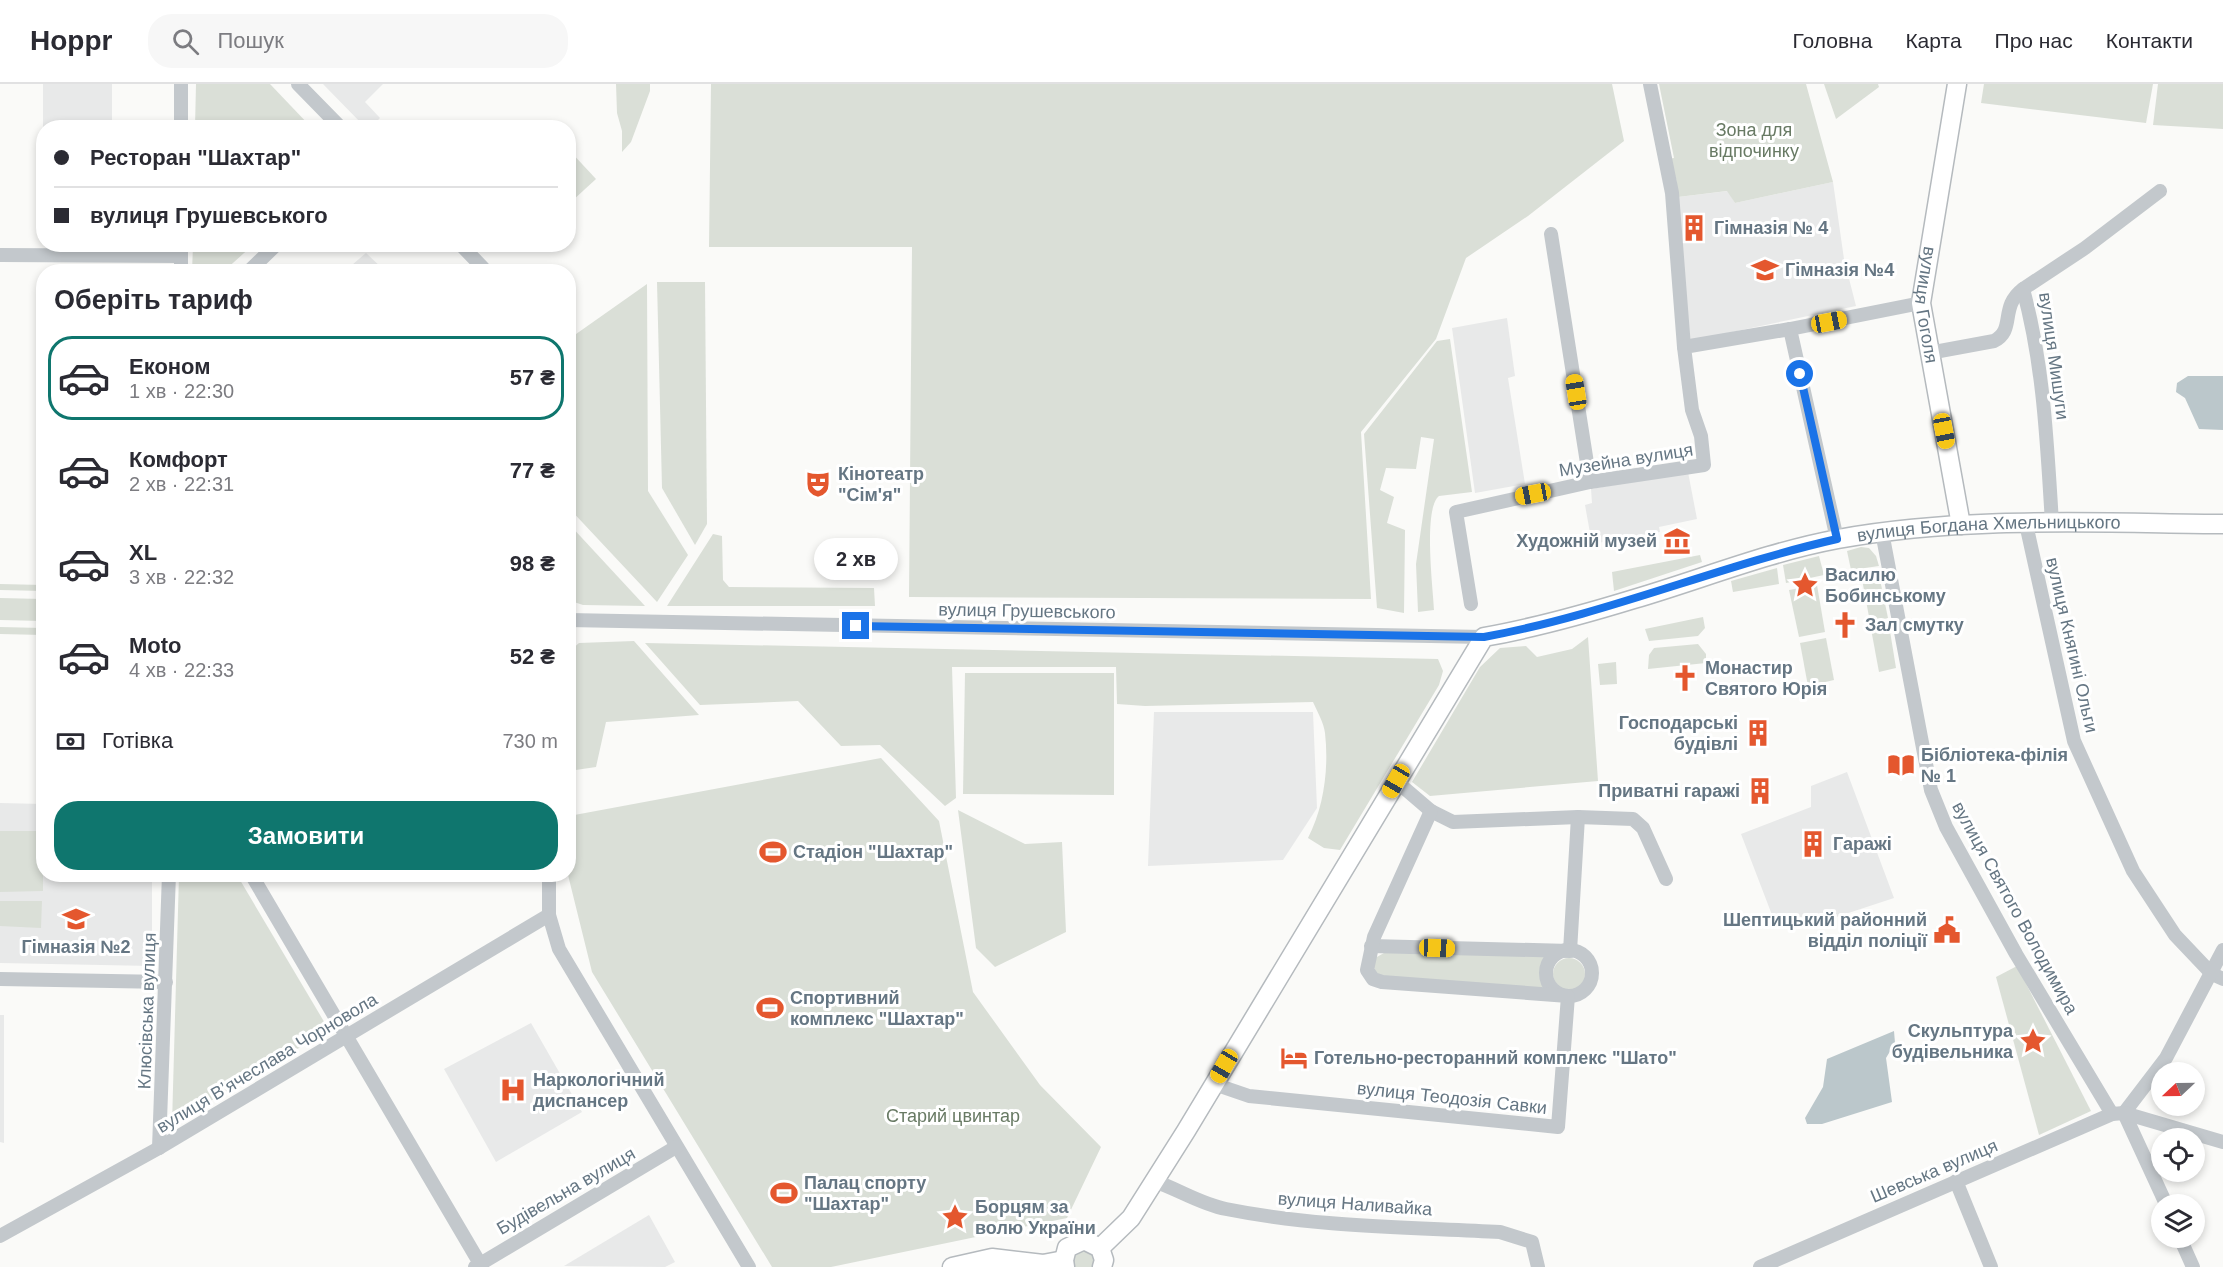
<!DOCTYPE html>
<html lang="uk">
<head>
<meta charset="utf-8">
<style>
  body { margin:0; font-family:Helvetica,sans-serif; background:#f7f7f7; color:#2b2b33; height:100vh; display:flex; flex-direction:column; font-size:22px; white-space:nowrap }
  * { box-sizing:border-box; margin:0 }
  p { font-size:20px; color:#7c7c81 }
  .icon { flex:none; width:33px; height:33px; fill:none; stroke:currentColor; stroke-width:2; stroke-linecap:round; stroke-linejoin:round }
  .map { position:relative; flex:1; overflow:hidden }
  .details { position:absolute; left:36px; top:180px; width:540px; height:618px; display:flex; flex-direction:column; background:#fff; border-radius:24px; box-shadow:0 3px 9px #0003 }
  .details>* { flex:none }
  .guide { position:absolute; left:36px; top:36px; width:540px; height:132px; border-radius:24px; box-shadow:0 3px 9px #0003; display:grid; align-content:center; height:132px; padding:0 18px; background:#fff }
  .needle { width:39px; rotate:248deg }
  .fabs { position:absolute; left:2151px; top:978px; display:grid; gap:12px }
  .fabs a { display:grid; place-items:center; width:54px; height:54px; border-radius:50%; background:#fff; box-shadow:0 3px 9px #0003; font-size:30px }
  .end { position:absolute; width:27px; height:27px; margin:-14px; border:8px solid #1a73e8; background:#fff; box-shadow:0 0 0 3px #fff }
  .from { border-radius:50% }
  .bubble { position:absolute; height:42px; border-radius:21px; background:#fff; box-shadow:0 3px 9px #0003; font-size:20px; font-weight:800; line-height:42px; text-align:center }
  .car { position:absolute; width:18px; height:36px; margin:-18px -9px; border-radius:8px; box-shadow:0 0 4px 2px #0007; background:linear-gradient(#f5c518 24%,#345 0 40%,#f5c518 0 76%,#345 0 86%,#f5c518 0) }
  .guide b { display:flex; align-items:center; gap:21px; height:57px; font-size:22px }
  .guide b+b { border-top:2px solid #e1e1e2 }
  .guide i { width:15px; height:15px; background:#2b2b33 }
  ul { padding:0; list-style:none }
  li { display:flex; align-items:center; gap:18px; height:84px; margin:0 12px 9px; padding:0 6px; border:3px solid transparent; border-radius:24px }
  li div { flex:1 }
  li b { display:block; font-size:22px }
  li em { font-style:normal; font-weight:800 }
  li.current { border-color:#0f766e }
  li>.icon { width:54px; height:54px; stroke-width:1.5 }
  h2 { padding:0 18px; font-size:27px; line-height:72px }
  .pay { display:flex; align-items:center; gap:15px; height:66px; padding:0 18px; font-size:22px }
  .pay p { margin-inline-start:auto }
  .action { display:flex; gap:12px; margin-top:auto; padding:12px 18px }
  .action a { flex:1; height:69px; border-radius:24px; background:#0f766e; color:#fff; font-size:24px; font-weight:800; line-height:69px; text-align:center }
  header { display:flex; align-items:center; gap:36px; box-sizing:border-box; height:84px; padding:0 30px; background:#fff; border-bottom:2px solid #e1e1e2 }
  header strong { font-size:28px }
  nav { display:flex; gap:33px; margin-inline-start:auto; font-size:21px }
  .search { width:420px; height:54px; background:#f7f7f7; display:flex; align-items:center; gap:15px; box-sizing:border-box; padding:0 21px; border-radius:24px; color:#7c7c81; font-size:22px }
  .map>svg:first-child { display:block }
  .built { fill:#e8e9e9 }
  .green { fill:#dadfd7 }
  .water { fill:#bbc7cb }
  .lines { fill:none; stroke-linecap:round; stroke-linejoin:round }
  .major-casing { stroke:#b5babe; stroke-width:21 }
  .minor { stroke:#c3c8cc; stroke-width:14 }
  .major { stroke:#fff; stroke-width:18 }
  .route { stroke:#1a73e8; stroke-width:8 }
  .labels { text-anchor:middle; stroke-width:6; stroke-linejoin:round; paint-order:stroke }
  .park-label { font-size:18px; fill:#687a64; stroke:#fff }
  .poi-label { font-size:18px; font-weight:bold; fill:#657683; stroke:#fff; text-anchor:start }
  .street-label { font-size:18px; fill:#657683; stroke:#fff }
</style>
</head>
<body>
<header>
<strong>Hoppr</strong>
<div class="search"><svg class="icon" aria-label="search" viewBox="0 0 24 24"><circle cx="10" cy="10" r="6"/><path d="M15 15l6 6"/></svg>Пошук</div>
<nav><a>Головна</a><a>Карта</a><a>Про нас</a><a>Контакти</a></nav>
</header>
<div class="map">
<svg width="2223" height="1183" viewBox="0 0 2223 1183">
  <rect width="100%" height="100%" fill="#fafaf8"/>
  <g class="built">
    <path d="M43 0H112V43L44 44 43 92Z"/>
    <path d="M323 0H383L365 18 380 34 371 43H365Z"/>
    <path d="M1833 98 1844 175 1856 222 1689 257 1678 113 1728 107 1735 119Z"/>
    <path d="M366 169 385 187H345Z"/>
    <path d="M1507 234 1515 292 1508 294 1525 400 1475 409 1452 244Z"/>
    <path d="M1688 388 1697 435 1659 443 1660 448 1592 460 1585 421 1592 419 1591 405Z"/>
    <path d="M1154 628H1313L1317 724 1283 776 1148 782Z"/>
    <path d="M1847 688 1894 814 1815 840 1812 833 1777 844 1741 750 1811 723V702Z"/>
    <path d="M0 719 43 720 44 790 152 791V882L0 879Z"/>
    <path d="M0 931H4V1059L0 1058Z"/>
    <path d="M531 939 582 1028 496 1078 444 985Z"/>
    <path d="M649 1131 675 1178 665 1183 564 1182Z"/>
  </g>
  <g class="green">
    <path d="M196 0H270L311 43H195Z"/>
    <path d="M616 0H650V7L631 58 622 68V47L617 29Z"/>
    <path d="M711 0H1612L1624 57 1528 132 1466 174 1436 255 1361 348 1371 515 909 513 912 163H709Z"/>
    <path d="M1659 0H1806L1833 98 1735 119 1727 107 1678 113 1676 94 1666 75 1674 74Z"/>
    <path d="M1824 0H1878L1879 3 1836 35Z"/>
    <path d="M1984 0H2153L2146 39 1981 19Z"/>
    <path d="M2158 0H2223V45L2153 41Z"/>
    <path d="M569 66 596 95 572 117 569 113Z"/>
    <path d="M193 161V160L253 161 224 187 192 188Z"/>
    <path d="M657 198H705L707 440 695 461 662 404Z"/>
    <path d="M647 200 648 407 688 471 657 518 568 423 569 255Z"/>
    <path d="M1450 255 1472 408 1439 412C1423 425 1433 504 1434 526L1418 528 1416 480 1434 355 1421 353 1416 385 1386 384 1380 406 1394 413 1387 439 1405 446 1404 529 1377 524 1364 350 1437 257Z"/>
    <path d="M569 440 645 522 583 521 571 517 568 510Z"/>
    <path d="M713 450 722 452 723 496 729 503 874 504 875 522H667Z"/>
    <path d="M1861 463 1869 464 1876 472 1879 482 1851 486 1847 467Z"/>
    <path d="M1700 471 1702 478 1614 507 1612 488Z"/>
    <path d="M1819 472 1824 491 1786 499 1783 481Z"/>
    <path d="M1777 484 1779 500 1733 508 1731 497Z"/>
    <path d="M1878 486 1888 534 1870 538 1861 490Z"/>
    <path d="M0 500 43 501V507L0 506Z"/>
    <path d="M1817 501 1825 548 1799 553 1789 506Z"/>
    <path d="M0 514 43 515V537L0 536Z"/>
    <path d="M1703 533 1705 544 1698 552 1649 557 1645 545Z"/>
    <path d="M1889 541 1896 584 1879 588 1871 545Z"/>
    <path d="M0 543 43 544V551L0 550Z"/>
    <path d="M1588 553 1598 697 1430 712 1412 698 1480 583 1500 564 1526 562 1537 573 1572 565Z"/>
    <path d="M1826 554 1834 596 1808 602 1800 559Z"/>
    <path d="M634 557 699 631 606 638 596 683 569 687V568L579 559Z"/>
    <path d="M645 559 1438 575 1443 587 1439 601 1340 766 1324 764 1308 754C1324 723 1329 684 1325 649 1324 639 1317 627 1313 618L1145 622 1117 620 1116 583H952L956 714 945 722 880 661 841 662 798 617 700 621Z"/>
    <path d="M1698 560 1706 570V579L1648 585 1649 571 1654 564Z"/>
    <path d="M1616 578 1617 600 1600 601 1598 580Z"/>
    <path d="M965 589H1114V711L963 710Z"/>
    <path d="M881 674 939 737 973 908 1040 1001 1101 1063 1067 1134 831 1183H772L592 888 568 791 569 732Z"/>
    <path d="M958 726 1025 760 1062 758 1066 848 995 883 976 864Z"/>
    <path d="M0 747H43V807L0 808Z"/>
    <path d="M179 791H237L329 946 172 1040Z"/>
    <path d="M0 817H42L41 844 0 842Z"/>
    <path d="M1384 869 1540 870 1545 874 1544 902 1539 907 1384 895 1376 889 1373 881 1375 874Z"/>
    <circle cx="1569" cy="890" r="16"/>
    <path d="M2017 882 2091 1027 2039 1051 1996 893Z"/>
    <path d="M1080 1165H1089L1095 1172 1093 1183H1075L1072 1180 1073 1171Z"/>
  </g>
  <g class="water">
    <path d="M2188 292H2223V346L2199 345 2185 314 2176 308 2177 299Z"/>
    <path d="M1894 947 1895 959 1886 974 1892 1018 1822 1040H1807L1805 1034 1823 1003 1827 975Z"/>
  </g>
  <g class="lines">
    <defs>
      <g id="major">
        <path id="s1" d="M1957 0 1921 219 1961 441"/>
        <path id="s2" d="M1100 1164 1131 1134 1186 1047 1484 553C1535 544 1585 530 1634 515 1702 495 1768 468 1838 455 1964 432 2096 439 2223 440"/>
        <path d="M952 1183 992 1174 1043 1180 1064 1176"/>
        <path d="M1065 1183 1064 1176 1067 1164 1084 1156 1100 1164 1104 1176 1102 1183"/>
      </g>
    </defs>
    <use href="#major" class="major-casing"/>
    <g class="minor">
      <path d="M298 0 341 44"/>
      <path d="M1650 0 1672 109 1684 263"/>
      <path d="M181 44V0"/>
      <path d="M1551 150 1590 398"/>
      <path d="M460 160 487 188"/>
      <path d="M0 171 181 172"/>
      <path d="M181 188V160"/>
      <path d="M248 188 277 160"/>
      <path d="M1929 269 1994 257C2016 246 1999 223 2023 205"/>
      <path d="M2052 439C2047 360 2044 282 2023 205L2085 164 2160 107"/>
      <path d="M2026 440 2074 657 2133 787 2175 851 2212 890 2223 895"/>
      <path d="M1882 448 1931 706 1946 743 2016 870 2112 1030"/>
      <path d="M1837 455 1790 245 1921 219"/>
      <path d="M1471 520 1456 428 1590 398 1704 381 1701 352 1692 326 1684 263 1790 245"/>
      <path d="M568 536 1484 553"/>
      <path d="M1396 697 1431 727 1453 738 1578 733 1633 735 1643 744 1666 795"/>
      <path d="M251 790 482 1183"/>
      <path d="M549 790V831L559 865 749 1183"/>
      <path d="M1371 862 1570 867 1578 733"/>
      <circle cx="1569" cy="889" r="23"/>
      <path d="M0 895 166 898"/>
      <path d="M1214 1000 1249 1012 1558 1043 1568 912 1382 898 1373 895 1367 886 1374 853 1431 727"/>
      <path d="M2124 1029 2166 974 2223 866"/>
      <path d="M2124 1029 2166 1120"/>
      <path d="M159 1064 169 790"/>
      <path d="M1154 1097C1178 1105 1200 1120 1226 1125 1315 1143 1410 1143 1500 1148L1532 1158 1538 1183"/>
      <path d="M1956 1097 1991 1183"/>
      <path d="M0 1152 159 1064 549 831"/>
      <path d="M2180 1154 2193 1183"/>
      <path d="M475 1183 676 1063"/>
      <path d="M1760 1183 2112 1030 2124 1029 2223 1058"/>
    </g>
    <use href="#major" class="major"/>
  </g>
  <g class="lines">
    <path class="route" d="M856 542 1484 553C1605 531 1718 482 1837 455L1800 290"/>
  </g>
  <defs>
    <symbol id="building-bare" viewBox="-9 -9 18 18"><path d="M-4-6H4V6H1V3H-1V6H-4ZM-2.5-4.3h1.7v1.8h-1.7ZM.8-4.3h1.7v1.8H.8ZM-2.5-1h1.7V.8h-1.7ZM.8-1h1.7V.8H.8Z" fill="#e4572e" stroke="#fff" stroke-width="2.5" paint-order="stroke"/></symbol>
    <symbol id="school-bare" viewBox="-9 -9 18 18"><path d="M0-5L7-2L0 1L-7-2ZM-4 1L0 2.5L4 1V4Q0 6-4 4Z" fill="#e4572e" stroke="#fff" stroke-width="2.5" paint-order="stroke"/></symbol>
    <symbol id="theatre-bare" viewBox="-9 -9 18 18"><path d="M-5-5.5Q0-4 5-5.5V0Q5 5 0 6Q-5 5-5 0ZM-3.3-2.5H-1v1.5H-3.3ZM1-2.5H3.3v1.5H1ZM-2.8 1Q0 5.5 2.8 1Z" fill="#e4572e" stroke="#fff" stroke-width="2.5" paint-order="stroke"/></symbol>
    <symbol id="museum-bare" viewBox="-9 -9 18 18"><path d="M0-6L6-3V-2H-6V-3ZM-5-1h2V3h-2ZM-1-1h2V3h-2ZM3-1h2V3H3ZM-6 4H6V6H-6Z" fill="#e4572e" stroke="#fff" stroke-width="2.5" paint-order="stroke"/></symbol>
    <symbol id="sight-bare" viewBox="-9 -9 18 18"><path d="M0-6L1.8-2.2L6-1.7L2.9 1.2L3.7 5.4L0 3.3L-3.7 5.4L-2.9 1.2L-6-1.7L-1.8-2.2Z" fill="#e4572e" stroke="#fff" stroke-width="2.5" paint-order="stroke"/></symbol>
    <symbol id="church-bare" viewBox="-9 -9 18 18"><path d="M-1.2-6h2.4v3.5h3.3v2.4h-3.3V6h-2.4V-.1h-3.3v-2.4h3.3Z" fill="#e4572e" stroke="#fff" stroke-width="2.5" paint-order="stroke"/></symbol>
    <symbol id="library-bare" viewBox="-9 -9 18 18"><path d="M-6-4Q-3-5.5-.7-3.5V5Q-3 3-6 4ZM6-4Q3-5.5 .7-3.5V5Q3 3 6 4Z" fill="#e4572e" stroke="#fff" stroke-width="2.5" paint-order="stroke"/></symbol>
    <symbol id="stadium-bare" viewBox="-9 -9 18 18"><path d="M0-5a6.5 5 0 1 0 0 10a6.5 5 0 1 0 0-10ZM-3.5-1.8h7v3.6h-7Z" fill="#e4572e" stroke="#fff" stroke-width="2.5" paint-order="stroke"/></symbol>
    <symbol id="civic-bare" viewBox="-9 -9 18 18"><path d="M-.6-6.5H3V-4.5H.6V-3L4-1V1h2V6H-6V1h2V-1L-.6-3ZM-1.2 2.5V6h2.4V2.5Z" fill="#e4572e" stroke="#fff" stroke-width="2.5" paint-order="stroke"/></symbol>
    <symbol id="hotel-bare" viewBox="-9 -9 18 18"><path d="M-6-4.5h1.5V1H6V5H4.5V3h-9V5H-6ZM-4 0a1.8 1.8 0 1 1 3.6 0ZM.5 0V-2.5h3Q6-2.5 6 0Z" fill="#e4572e" stroke="#fff" stroke-width="2.5" paint-order="stroke"/></symbol>
    <symbol id="hospital-bare" viewBox="-9 -9 18 18"><path d="M-5-5h3v3.5h4V-5h3V5h-3V1.5h-4V5h-3Z" fill="#e4572e" stroke="#fff" stroke-width="2.5" paint-order="stroke"/></symbol>
  </defs>
  <g fill-rule="evenodd">
    <use href="#building-bare" x="1675" y="125" width="38" height="38"/>
    <use href="#school-bare" x="1746" y="167" width="38" height="38"/>
    <use href="#theatre-bare" x="799" y="381" width="38" height="38"/>
    <use href="#museum-bare" x="1658" y="438" width="38" height="38"/>
    <use href="#sight-bare" x="1786" y="482" width="38" height="38"/>
    <use href="#church-bare" x="1826" y="522" width="38" height="38"/>
    <use href="#church-bare" x="1666" y="575" width="38" height="38"/>
    <use href="#building-bare" x="1739" y="630" width="38" height="38"/>
    <use href="#library-bare" x="1882" y="662" width="38" height="38"/>
    <use href="#building-bare" x="1741" y="688" width="38" height="38"/>
    <use href="#building-bare" x="1794" y="741" width="38" height="38"/>
    <use href="#stadium-bare" x="754" y="749" width="38" height="38"/>
    <use href="#school-bare" x="57" y="816" width="38" height="38"/>
    <use href="#civic-bare" x="1928" y="827" width="38" height="38"/>
    <use href="#stadium-bare" x="751" y="905" width="38" height="38"/>
    <use href="#sight-bare" x="2014" y="938" width="38" height="38"/>
    <use href="#hotel-bare" x="1275" y="955" width="38" height="38"/>
    <use href="#hospital-bare" x="494" y="987" width="38" height="38"/>
    <use href="#stadium-bare" x="765" y="1090" width="38" height="38"/>
    <use href="#sight-bare" x="936" y="1114" width="38" height="38"/>
  </g>
  <g class="labels">
    <g class="park-label">
      <text x="1754" y="52">Зона для<tspan x="1754" dy="21">відпочинку</tspan></text>
      <text x="953" y="1038">Старий цвинтар</text>
    </g>
    <g class="poi-label">
      <text x="1714" y="150">Гімназія № 4</text>
      <text x="1785" y="192">Гімназія №4</text>
      <text x="838" y="396">Кінотеатр<tspan x="838" dy="21">"Сім'я"</tspan></text>
      <text x="1657" y="463" text-anchor="end">Художній музей</text>
      <text x="1825" y="497">Василю<tspan x="1825" dy="21">Бобинському</tspan></text>
      <text x="1865" y="547">Зал смутку</text>
      <text x="1705" y="590">Монастир<tspan x="1705" dy="21">Святого Юрія</tspan></text>
      <text x="1738" y="645" text-anchor="end">Господарські<tspan x="1738" dy="21">будівлі</tspan></text>
      <text x="1921" y="677">Бiблiотека-фiлiя<tspan x="1921" dy="21">№ 1</tspan></text>
      <text x="1740" y="713" text-anchor="end">Приватні гаражі</text>
      <text x="1833" y="766">Гаражі</text>
      <text x="793" y="774">Стадіон "Шахтар"</text>
      <text x="1927" y="842" text-anchor="end">Шептицький районний<tspan x="1927" dy="21">відділ поліції</tspan></text>
      <text x="76" y="869" text-anchor="middle">Гімназія №2</text>
      <text x="790" y="920">Спортивний<tspan x="790" dy="21">комплекс "Шахтар"</tspan></text>
      <text x="2013" y="953" text-anchor="end">Скульптура<tspan x="2013" dy="21">будівельника</tspan></text>
      <text x="1314" y="980">Готельно-ресторанний комплекс "Шато"</text>
      <text x="533" y="1002">Наркологічний<tspan x="533" dy="21">диспансер</tspan></text>
      <text x="804" y="1105">Палац спорту<tspan x="804" dy="21">"Шахтар"</tspan></text>
      <text x="975" y="1129">Борцям за<tspan x="975" dy="21">волю України</tspan></text>
    </g>
    <g class="street-label">
      <text dy="6" stroke="none"><textPath href="#s1" startOffset="224">вулиця Гоголя</textPath></text>
      <text transform="translate(2054 272) rotate(82)" y="6">вулиця Мишуги</text>
      <text transform="translate(1626 376) rotate(-9)" y="6">Музейна вулиця</text>
      <text dy="6" stroke="none"><textPath href="#s2" startOffset="1242">вулиця Богдана Хмельницького</textPath></text>
      <text transform="translate(1027 527) rotate(1)" y="6">вулиця Грушевського</text>
      <text transform="translate(2072 561) rotate(77)" y="6">вулиця Княгині Ольги</text>
      <text transform="translate(2015 824) rotate(61)" y="6">вулиця Святого Володимира</text>
      <text transform="translate(147 927) rotate(-88)" y="6">Клюсівська вулиця</text>
      <text transform="translate(267 979) rotate(-31)" y="6">вулиця Вʼячеслава Чорновола</text>
      <text transform="translate(1452 1014) rotate(6)" y="6">вулиця Теодозія Савки</text>
      <text transform="translate(1934 1087) rotate(-23)" y="6">Шевська вулиця</text>
      <text transform="translate(566 1107) rotate(-30)" y="6">Будівельна вулиця</text>
      <text transform="translate(1355 1120) rotate(4)" y="6">вулиця Наливайка</text>
    </g>
  </g>
</svg>
<div class="fabs">
<a><svg class="needle" viewBox="-14 -14 28 28"><path d="M0-13l5 13h-10z" fill="#e53935"/><path d="M0 13l5-13h-10z" fill="#7c7c81"/></svg></a>
<a><svg class="icon" aria-label="locate" viewBox="0 0 24 24"><circle cx="12" cy="12" r="6"/><path d="M12 2v4M12 18v4M2 12h4M18 12h4"/></svg></a>
<a><svg class="icon" aria-label="layers" viewBox="0 0 24 24"><path d="M12 4l9 5-9 5-9-5zM3 14l9 5 9-5"/></svg></a>
</div>
<i class="end from" style="left:1800px;top:290px"></i>
<i class="end" style="left:856px;top:542px"></i>
<div class="bubble" style="left:814px;top:454px;width:84px">2 хв</div>
<i class="car" style="left:1829px;top:238px;rotate:79deg"></i>
<i class="car" style="left:1576px;top:308px;rotate:351deg"></i>
<i class="car" style="left:1944px;top:347px;rotate:169deg"></i>
<i class="car" style="left:1533px;top:410px;rotate:259deg"></i>
<i class="car" style="left:1396px;top:697px;rotate:210deg"></i>
<i class="car" style="left:1437px;top:864px;rotate:92deg"></i>
<i class="car" style="left:1224px;top:982px;rotate:210deg"></i>
<div class="guide">
<b><i class="from"></i>Ресторан &quot;Шахтар&quot;</b>
<b><i></i>вулиця Грушевського</b>
</div>
<section class="details">
<h2>Оберіть тариф</h2>
<ul>
<li class="current"><svg class="icon" aria-label="car" viewBox="0 0 24 24"><path d="M5 17H2v-5l4-1 3-4h7l3 4 3 1v5h-3M9 17h6M6 11h13"/><circle cx="7" cy="17" r="2"/><circle cx="17" cy="17" r="2"/></svg><div><b>Економ</b><p>1 хв · 22:30</p></div><em>57 ₴</em></li>
<li><svg class="icon" aria-label="car" viewBox="0 0 24 24"><path d="M5 17H2v-5l4-1 3-4h7l3 4 3 1v5h-3M9 17h6M6 11h13"/><circle cx="7" cy="17" r="2"/><circle cx="17" cy="17" r="2"/></svg><div><b>Комфорт</b><p>2 хв · 22:31</p></div><em>77 ₴</em></li>
<li><svg class="icon" aria-label="car" viewBox="0 0 24 24"><path d="M5 17H2v-5l4-1 3-4h7l3 4 3 1v5h-3M9 17h6M6 11h13"/><circle cx="7" cy="17" r="2"/><circle cx="17" cy="17" r="2"/></svg><div><b>XL</b><p>3 хв · 22:32</p></div><em>98 ₴</em></li>
<li><svg class="icon" aria-label="car" viewBox="0 0 24 24"><path d="M5 17H2v-5l4-1 3-4h7l3 4 3 1v5h-3M9 17h6M6 11h13"/><circle cx="7" cy="17" r="2"/><circle cx="17" cy="17" r="2"/></svg><div><b>Moto</b><p>4 хв · 22:33</p></div><em>52 ₴</em></li>
</ul>
<div class="pay"><svg class="icon" aria-label="cash" viewBox="0 0 24 24"><path d="M3 7h18v10H3z"/><circle cx="12" cy="12" r="2"/></svg>Готівка<p>730 m</p></div>
<div class="action"><a>Замовити</a></div>
</section>
</div>
</body>
</html>
